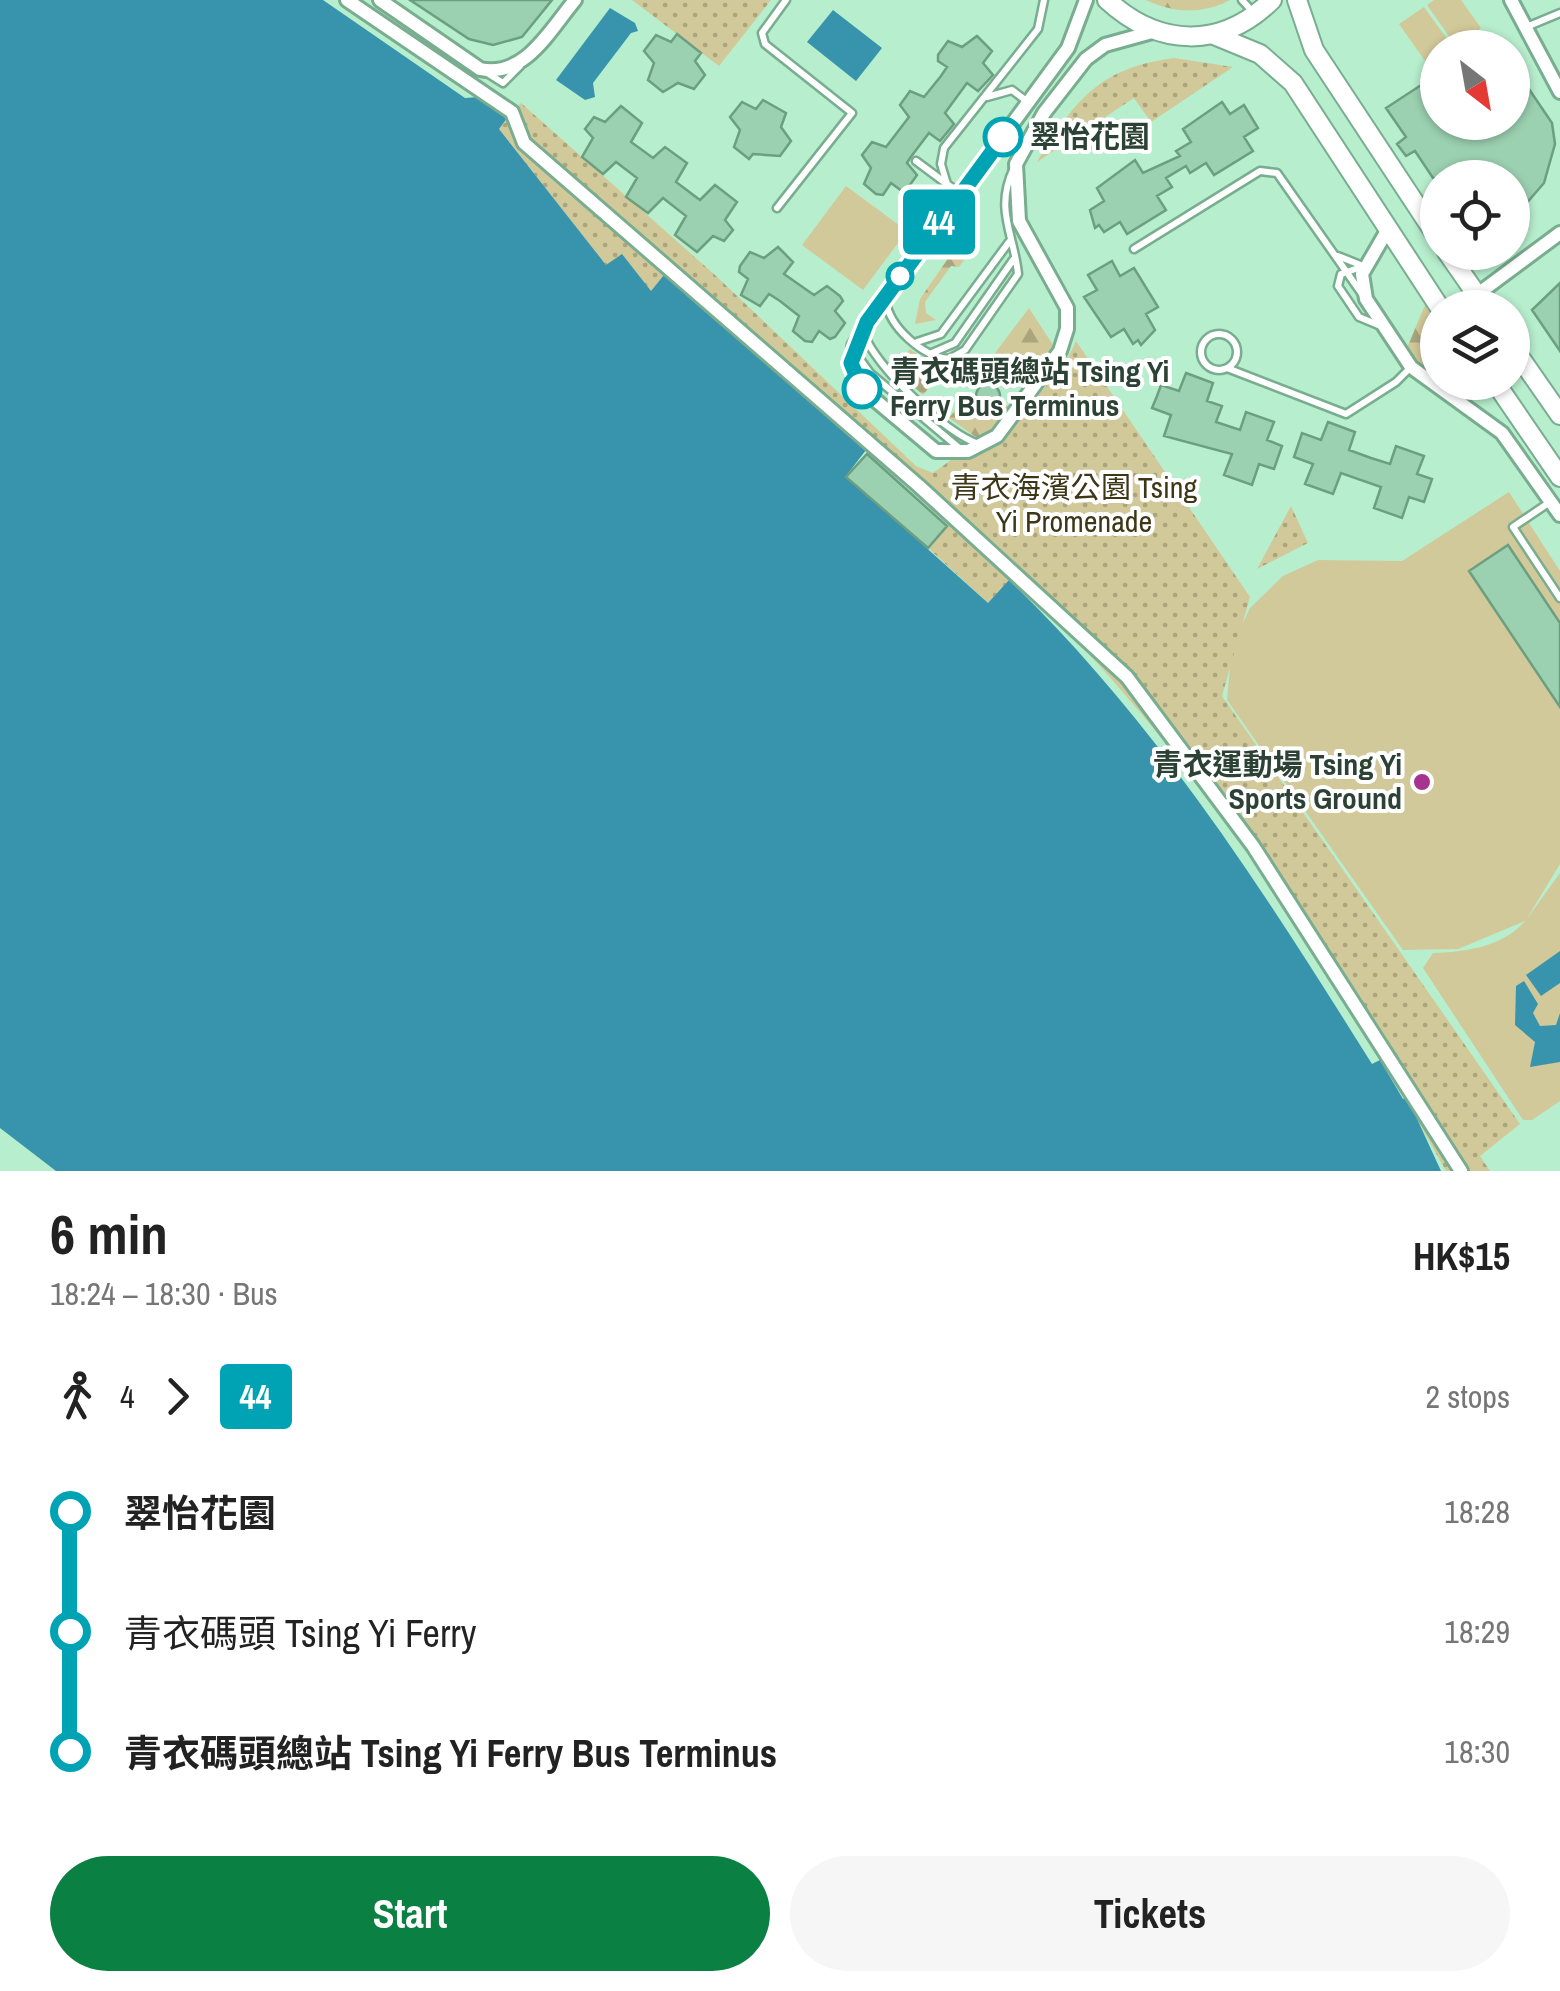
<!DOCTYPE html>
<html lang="en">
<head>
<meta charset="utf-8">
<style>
  :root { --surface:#fff; --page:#f6f6f6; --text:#222; --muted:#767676; --accent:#0b8043 }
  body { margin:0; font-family:"Archivo Narrow","Noto Sans TC",sans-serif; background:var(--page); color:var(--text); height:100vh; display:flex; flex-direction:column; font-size:38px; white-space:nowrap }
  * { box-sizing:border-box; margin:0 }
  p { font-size:32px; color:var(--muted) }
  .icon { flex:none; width:55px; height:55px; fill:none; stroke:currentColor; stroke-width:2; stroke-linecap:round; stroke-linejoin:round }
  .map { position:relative; height:1171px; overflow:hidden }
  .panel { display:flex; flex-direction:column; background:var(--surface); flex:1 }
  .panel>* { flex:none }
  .badge { padding:0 20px; border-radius:8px; font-size:35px; line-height:65px }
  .needle { width:65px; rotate:149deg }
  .tools { position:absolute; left:1420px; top:30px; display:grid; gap:20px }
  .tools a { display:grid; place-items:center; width:110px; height:110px; border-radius:50%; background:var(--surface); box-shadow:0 2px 8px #0004; font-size:50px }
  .map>.badge { position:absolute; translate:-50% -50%; box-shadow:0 0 0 5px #fff }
  .legs { display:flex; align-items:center; gap:15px; height:110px; padding:0 50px; font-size:32px }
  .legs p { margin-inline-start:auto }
  .head { display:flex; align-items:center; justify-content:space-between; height:170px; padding:0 50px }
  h1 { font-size:55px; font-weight:700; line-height:75px }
  .cta { display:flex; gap:20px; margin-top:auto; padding:20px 50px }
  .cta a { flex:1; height:115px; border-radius:60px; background:var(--accent); color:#fff; font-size:40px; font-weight:700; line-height:115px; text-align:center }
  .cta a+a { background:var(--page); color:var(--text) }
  ul { padding:0 50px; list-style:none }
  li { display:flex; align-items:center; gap:35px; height:120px; font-size:38px }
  li i { display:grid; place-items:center; width:15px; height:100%; margin:0 12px; background:currentColor }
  li i::after { content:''; width:25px; height:25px; margin:-12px; border:8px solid; border-radius:50%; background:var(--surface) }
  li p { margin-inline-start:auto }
  li:first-child i { background:linear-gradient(#0000 50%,currentColor 0) }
  li:last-child i { background:linear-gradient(currentColor 50%,#0000 0) }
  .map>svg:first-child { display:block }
  .grass { fill:#d2c99a }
  .forest { fill:url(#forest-firs) }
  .park { fill:url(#park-dots) }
  .water { fill:#3794ac }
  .building { fill:#9bd0b0; stroke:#6b9f80; stroke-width:2.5 }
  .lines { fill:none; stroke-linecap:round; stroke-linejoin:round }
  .lane-casing { stroke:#79ad8f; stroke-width:11 }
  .street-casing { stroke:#79ad8f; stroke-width:18 }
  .secondary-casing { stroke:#79ad8f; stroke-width:22 }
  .lane { stroke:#fff; stroke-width:6 }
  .street { stroke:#fff; stroke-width:12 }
  .secondary { stroke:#fff; stroke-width:18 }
  .line-1-casing { stroke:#fff; stroke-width:22 }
  .line-1 { stroke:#00a3b4; stroke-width:15 }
  .stop-1-dot { fill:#fff; stroke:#00a3b4; stroke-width:5 }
  .poi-dot { fill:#a6338d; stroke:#fff; stroke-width:4 }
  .labels { text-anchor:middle; stroke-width:8; stroke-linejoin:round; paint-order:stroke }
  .stop-label { font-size:30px; font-weight:bold; fill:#2c4235; stroke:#fff; text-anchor:start }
  .park-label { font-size:30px; fill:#3d3617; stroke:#fff }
  .poi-label { font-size:30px; font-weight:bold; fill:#2c4235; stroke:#fff; text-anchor:end }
</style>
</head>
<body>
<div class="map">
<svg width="1560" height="1171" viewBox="0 0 1560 1171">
  <defs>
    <pattern id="forest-firs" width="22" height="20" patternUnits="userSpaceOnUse" patternTransform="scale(2.5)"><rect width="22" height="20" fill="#d2c99a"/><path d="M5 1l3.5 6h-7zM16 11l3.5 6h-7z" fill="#aba57e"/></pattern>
    <pattern id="park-dots" width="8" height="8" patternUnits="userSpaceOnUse" patternTransform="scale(2.5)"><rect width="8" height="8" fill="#d2c99a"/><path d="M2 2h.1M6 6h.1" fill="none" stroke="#aba57e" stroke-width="1.8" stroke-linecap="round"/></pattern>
  </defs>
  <rect width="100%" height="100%" fill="#b7eecd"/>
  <path class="grass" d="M1434 0H1461L1481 28 1456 46 1427 5Z
    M1424 7 1453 47 1438 48 1437 59 1428 65 1399 24Z
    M846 186 907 231 863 290 802 245Z
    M1509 492 1560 571V864L1526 920 1560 873V1101L1532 1120H1523L1423 968 1433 953C1465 952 1503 947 1525 921L1458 949 1403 950 1227 700 1232 645 1250 608 1283 576 1318 560 1402 561Z"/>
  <path class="forest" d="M1146 0H1230C1201 15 1174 13 1146 0Z
    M949 244 966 257 959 267 951 266 925 302 926 313 936 320 915 324 920 299 947 260Z
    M1425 305 1437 324V374L1414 359 1407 348Z
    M1029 308 1055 348 1044 363 1038 360 1029 373 1034 377 1029 384 992 357Z
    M910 349 937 368 946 366 923 395 894 369Z
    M964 399 988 415 1000 400 1011 408 992 434 980 440 949 418Z"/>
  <path class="park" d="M632 0H771L719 66Z
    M1174 58 1233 67 1151 122 1134 98 1037 162C1075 100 1099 68 1174 58Z
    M521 103 716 276 916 466 933 473C983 435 1052 400 1076 341L1250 597 1222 696 1520 1124 1480 1156 1490 1171H1446C1332 967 1184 735 1012 577L988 603 928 548 952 520 665 275 651 291 606 266 499 129Z
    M1291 506 1308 543 1257 569Z"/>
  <path class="water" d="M0 0H323L465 98 478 97 508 117 499 129 606 265 622 254 651 291 664 275 866 450 846 476 988 603 1009 580C1159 725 1262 889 1372 1064L1380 1060 1403 1099 1407 1097 1441 1171H56L0 1128Z
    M610 8 635 23 638 31 631 33 593 83 595 97 585 100 556 80Z
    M833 10 882 48 856 81 807 42Z
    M1560 951V983L1541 996 1526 975Z
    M1524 981 1538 1004 1533 1013 1540 1026 1556 1025 1560 1013V1062L1530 1067 1535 1042 1515 1025 1516 986Z"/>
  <path class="building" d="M410 0H552L522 37 493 45 469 39Z
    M677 34 701 53 695 61 705 75 694 89 678 83 663 92 648 80 654 63 644 51 656 35 671 42Z
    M977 36 992 51 983 63 993 75 978 91 967 83 945 113 954 124 940 141 929 133 910 158 907 163 917 175 907 189 902 191 891 183 883 195 876 194 864 184 871 168 862 155 872 142 886 147 909 117 900 105 910 91 924 97 941 76 947 67 938 61V55L948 41 962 47Z
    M1512 64 1552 123 1555 144 1544 183 1512 220V178H1433L1415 151 1406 156 1397 144 1406 137 1386 108 1438 74V122H1512Z
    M763 100 786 113 781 127 791 141 780 156 753 154 749 159 734 147 740 130 730 117 742 102 756 109Z
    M1222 102 1230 114 1244 105 1258 128 1244 137 1253 151 1214 175 1206 163 1190 173 1186 166 1166 178 1172 187 1157 196 1166 210 1127 234 1120 222 1104 232 1099 225 1095 228 1090 210 1104 201 1097 188 1135 160 1143 173 1180 156 1176 151 1191 142 1183 129Z
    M621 106 642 123 631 142 653 158 665 147 687 163 676 182 700 200 715 185 737 202 725 220 733 230 724 241 713 236 697 252 675 235 686 216 663 198 648 213 626 197 637 178 616 162 603 174 582 157 593 138 585 129 594 117 605 122Z
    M778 247 793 262 784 274 814 295 827 286 840 296 843 301 835 311 845 323 835 337 830 339 819 331 812 342 805 341 793 331 799 316 780 301 769 294 760 306 741 295 748 279 739 272 740 266 750 252 764 258Z
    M1112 261 1120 276 1134 268 1158 307 1146 314 1155 330 1141 345 1138 340 1133 344 1124 329 1111 337 1084 297 1097 290 1088 275Z
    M1560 283V351L1532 310Z
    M1186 373 1213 383 1207 401 1222 406 1216 422 1240 430 1246 412 1274 422 1267 440 1282 446 1274 469 1259 464 1252 485 1224 475 1232 454 1164 436 1171 415 1152 408 1157 396 1161 385 1179 391Z
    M976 396a12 12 0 1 1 24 0a12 12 0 1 1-24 0Z
    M1328 422 1355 432 1349 450 1371 458 1390 464 1396 446 1424 456 1417 474 1432 479 1424 502 1409 497 1402 518 1374 508 1381 487 1341 473 1333 494 1305 484 1313 464 1294 457 1302 433 1321 440Z
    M867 454 947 526 928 548 846 477Z
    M1508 545 1560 623V707L1469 571Z"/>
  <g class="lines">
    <g class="lane-casing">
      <path id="lane" d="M1242 0 1252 11
        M1524 28 1560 13
        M484 71 503 83 520 66
        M987 97 1012 90 1029 103
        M916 161 959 193
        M947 184 941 164 944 148 1038 29 1044 0
        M777 208 852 113 765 44 762 33 786 0
        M1134 249 1260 171 1277 173 1362 294
        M1338 256 1363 266
        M1364 266 1341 274 1338 286 1359 317 1383 327
        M886 301C889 327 923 357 949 359L965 350 1018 274C1014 234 994 209 1014 168
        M864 334C875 366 946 434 979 444
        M1201 352a18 18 0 1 1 36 0a18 18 0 1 1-36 0Z
        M917 342 941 334 1009 242
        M932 353 955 343 1013 260
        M857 355 870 373 958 447
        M1227 368 1346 414 1396 382 1411 367
        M1550 502 1513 527 1560 598"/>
    </g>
    <g class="street-casing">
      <path id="street" d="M347 0 512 112 524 143 919 486 1127 677 1253 846 1461 1171
        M380 0 480 69C524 79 550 30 575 0
        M1086 0 1068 48 887 295 854 346 853 372 862 389 936 451H968L997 436 1060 351 1067 329V308L1019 221 1016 164 1044 113 1086 59 1105 45 1152 32
        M1511 0 1560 92
        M1388 229 1362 274 1366 299 1411 367 1502 433 1560 515
        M1459 308 1560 233"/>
    </g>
    <g class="secondary-casing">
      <path id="secondary" d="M1107 0C1158 47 1221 50 1272 0
        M1297 0 1314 50 1438 238
        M1214 35 1260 54 1293 83 1440 308
        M1447 252 1486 308
        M1512 346 1560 415
        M1495 382 1560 477"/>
    </g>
    <use href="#lane" class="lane"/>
    <use href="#street" class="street"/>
    <use href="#secondary" class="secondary"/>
  </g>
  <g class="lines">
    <g class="line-1-casing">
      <path id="line-1" d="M862 389 851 363 867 322 1003 137"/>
    </g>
    <use href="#line-1" class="line-1"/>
  </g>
  <g class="stop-1-dot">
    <circle cx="1003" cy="137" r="18"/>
    <circle cx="900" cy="276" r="12"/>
    <circle cx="862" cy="389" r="18"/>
  </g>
  <circle class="poi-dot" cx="1422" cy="782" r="10"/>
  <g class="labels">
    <g class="stop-label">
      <text x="1030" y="147">翠怡花園</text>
      <text x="890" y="382">青衣碼頭總站 Tsing Yi<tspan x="890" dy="34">Ferry Bus Terminus</tspan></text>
    </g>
    <g class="park-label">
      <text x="1074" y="498">青衣海濱公園 Tsing<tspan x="1074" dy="34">Yi Promenade</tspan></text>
    </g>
    <g class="poi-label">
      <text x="1402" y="775">青衣運動場 Tsing Yi<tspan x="1402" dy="34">Sports Ground</tspan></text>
    </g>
  </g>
</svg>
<div class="tools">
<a><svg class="needle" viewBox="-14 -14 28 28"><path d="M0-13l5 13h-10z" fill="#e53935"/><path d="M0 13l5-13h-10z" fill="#767676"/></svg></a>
<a><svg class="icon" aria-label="locate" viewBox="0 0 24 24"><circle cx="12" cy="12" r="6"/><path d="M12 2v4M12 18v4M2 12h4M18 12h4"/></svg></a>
<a><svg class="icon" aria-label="layers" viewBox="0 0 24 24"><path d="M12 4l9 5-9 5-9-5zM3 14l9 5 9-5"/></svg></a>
</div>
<b class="badge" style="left:939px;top:222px;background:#00a3b4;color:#fff">44</b>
</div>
<section class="panel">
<div class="head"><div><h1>6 min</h1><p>18:24 – 18:30 · Bus</p></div><b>HK$15</b></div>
<div class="legs"><svg class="icon" aria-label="walk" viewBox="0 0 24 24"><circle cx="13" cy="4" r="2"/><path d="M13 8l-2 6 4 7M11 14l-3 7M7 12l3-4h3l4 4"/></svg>4<svg class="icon" aria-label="forward" viewBox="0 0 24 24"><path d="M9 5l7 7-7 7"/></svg><b class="badge" style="background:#00a3b4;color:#fff">44</b><p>2 stops</p></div>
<ul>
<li><i style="color:#00a3b4"></i><b>翠怡花園</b><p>18:28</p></li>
<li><i style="color:#00a3b4"></i><span>青衣碼頭 Tsing Yi Ferry</span><p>18:29</p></li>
<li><i style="color:#00a3b4"></i><b>青衣碼頭總站 Tsing Yi Ferry Bus Terminus</b><p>18:30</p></li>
</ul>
<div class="cta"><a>Start</a><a>Tickets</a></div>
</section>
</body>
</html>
